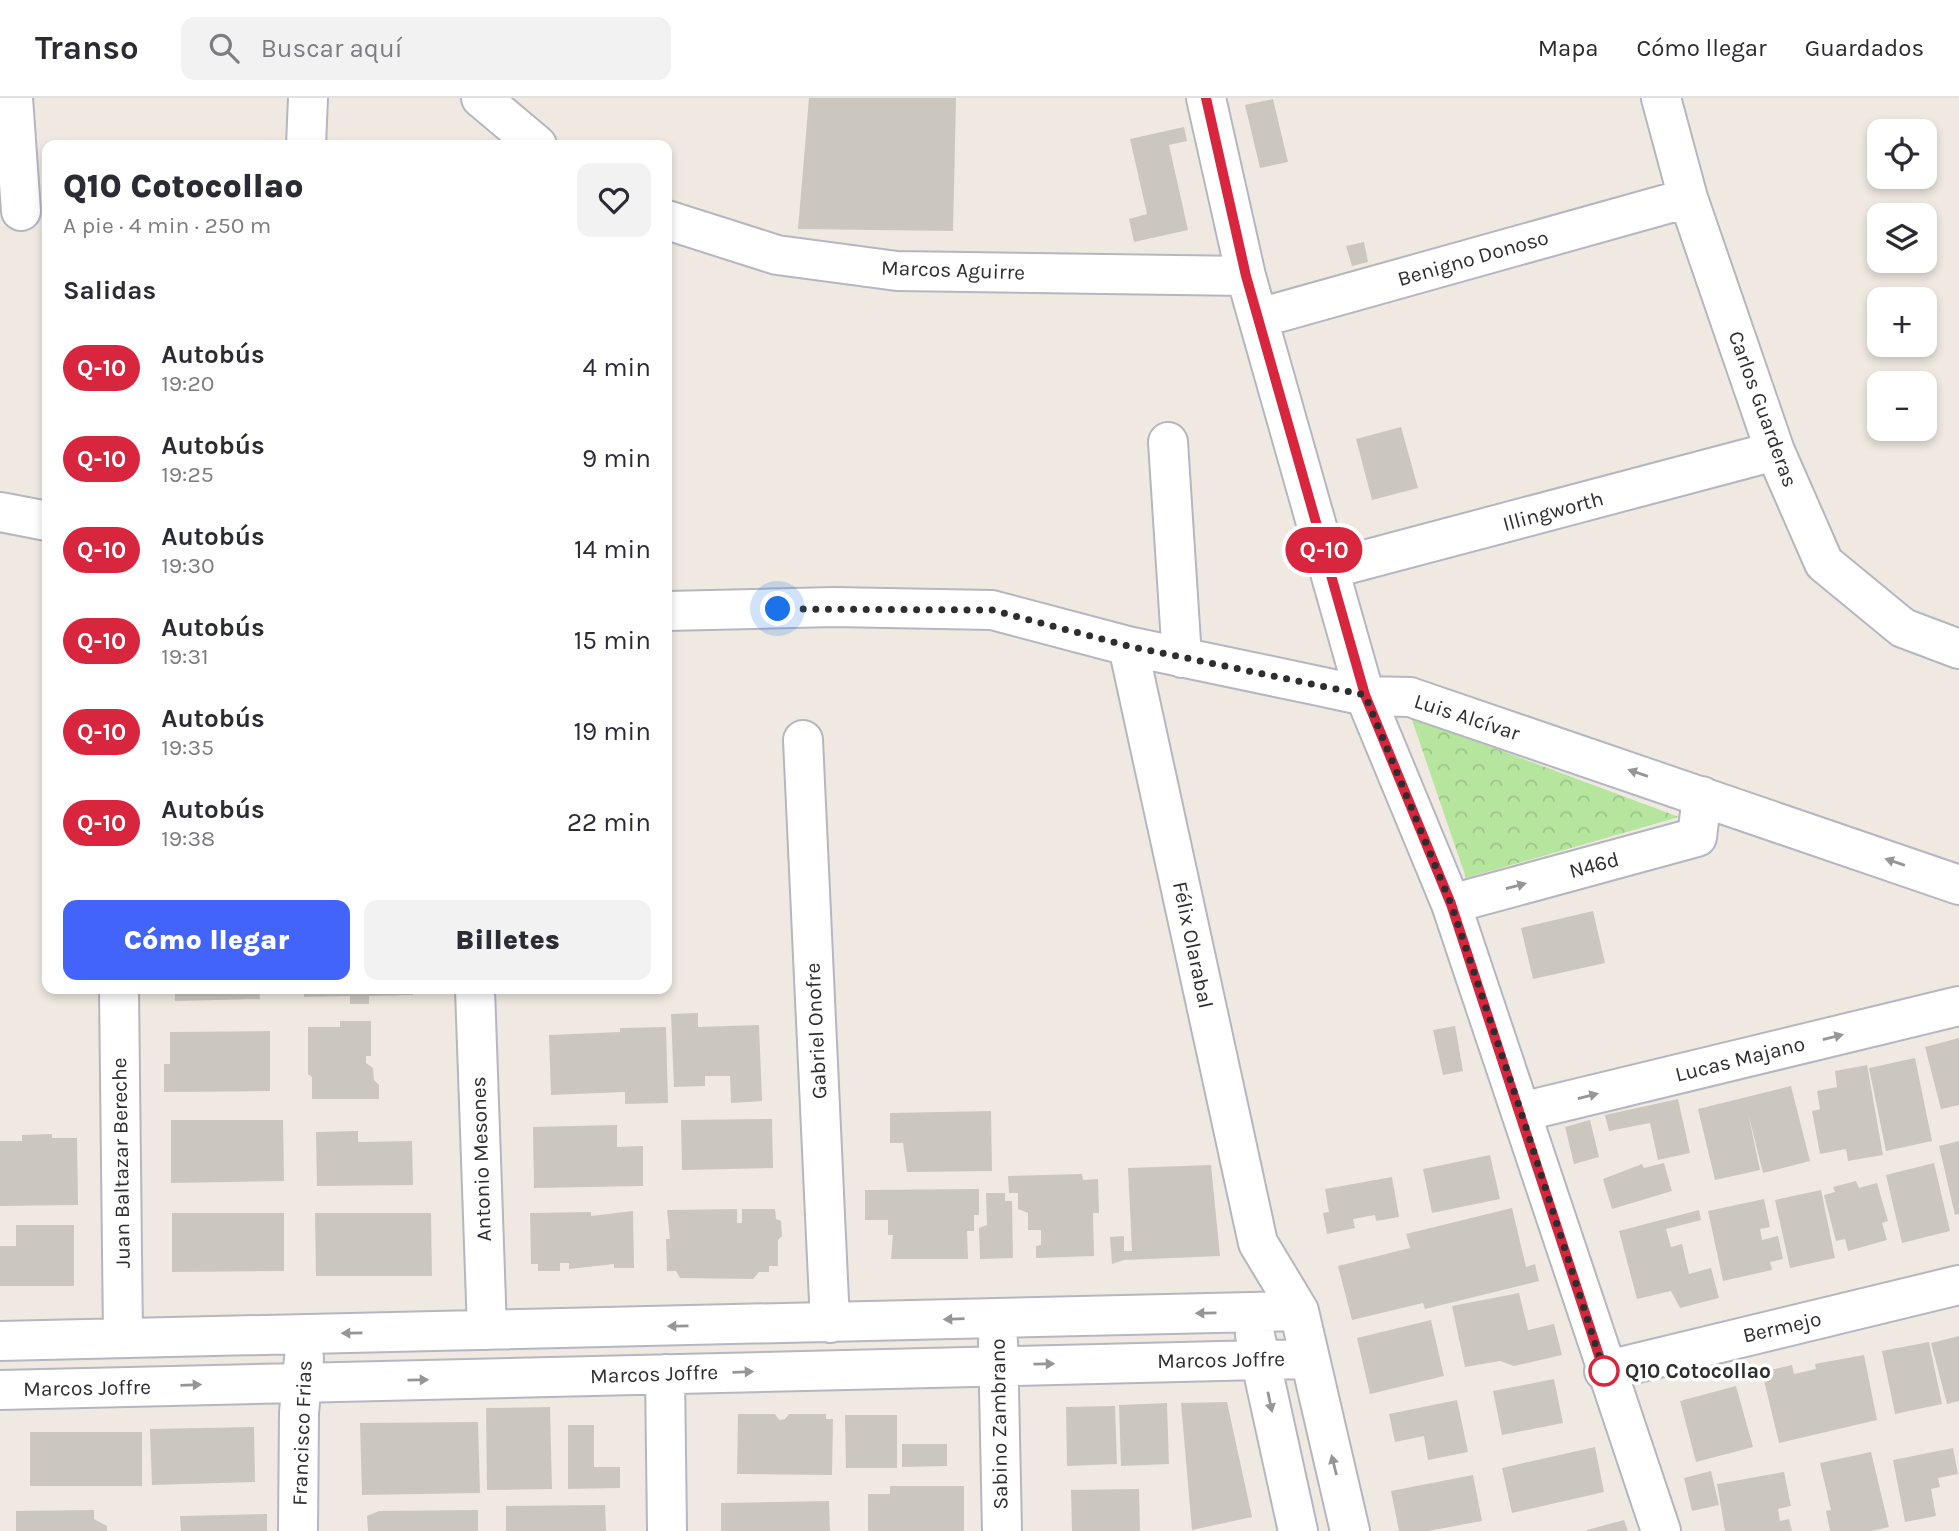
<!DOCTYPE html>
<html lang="es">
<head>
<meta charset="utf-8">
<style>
  :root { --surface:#fff; --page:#f2f2f3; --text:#2b2b33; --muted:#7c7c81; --line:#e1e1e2; --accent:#4264fb }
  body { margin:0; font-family:Karla,sans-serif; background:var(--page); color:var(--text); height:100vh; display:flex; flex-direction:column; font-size:26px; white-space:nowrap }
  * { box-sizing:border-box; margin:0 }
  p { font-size:23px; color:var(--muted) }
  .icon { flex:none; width:38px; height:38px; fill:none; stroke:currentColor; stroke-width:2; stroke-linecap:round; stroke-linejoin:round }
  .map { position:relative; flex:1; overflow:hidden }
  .panel { position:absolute; left:42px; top:42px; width:630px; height:854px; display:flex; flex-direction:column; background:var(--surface); border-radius:14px; box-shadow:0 4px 10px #0003 }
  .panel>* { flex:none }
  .badge { padding:0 14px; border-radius:23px; font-size:24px; line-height:46px }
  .fabs { position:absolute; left:1867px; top:21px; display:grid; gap:14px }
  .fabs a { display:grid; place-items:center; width:70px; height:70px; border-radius:14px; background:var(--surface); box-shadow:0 4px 10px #0003; font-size:35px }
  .you { position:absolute; width:35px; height:35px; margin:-18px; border:5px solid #fff; border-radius:50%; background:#1a73e8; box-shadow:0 0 0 10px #1a73e833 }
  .map>.badge { position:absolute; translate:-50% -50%; box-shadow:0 0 0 4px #fff }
  h2 { padding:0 21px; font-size:26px; line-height:63px }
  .round { display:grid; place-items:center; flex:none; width:74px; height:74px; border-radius:14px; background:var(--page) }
  .overview { display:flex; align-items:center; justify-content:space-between; height:119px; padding:0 21px }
  h1 { font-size:33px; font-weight:800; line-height:52px }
  .button { display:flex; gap:14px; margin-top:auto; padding:14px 21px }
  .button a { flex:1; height:80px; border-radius:14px; background:var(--accent); color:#fff; font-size:28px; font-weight:800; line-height:80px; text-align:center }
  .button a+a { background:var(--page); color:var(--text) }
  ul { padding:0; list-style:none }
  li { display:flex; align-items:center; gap:21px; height:91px; padding:0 21px }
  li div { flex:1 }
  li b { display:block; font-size:26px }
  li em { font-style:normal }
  li .badge { min-width:77px; font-weight:700; text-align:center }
  header { display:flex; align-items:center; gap:42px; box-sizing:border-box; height:98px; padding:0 35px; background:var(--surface); border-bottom:2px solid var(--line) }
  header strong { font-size:33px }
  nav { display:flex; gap:38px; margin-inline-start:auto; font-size:24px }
  .search { width:490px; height:63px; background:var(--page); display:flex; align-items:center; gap:18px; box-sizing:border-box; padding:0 24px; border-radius:14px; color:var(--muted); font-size:26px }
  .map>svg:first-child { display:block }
  .park { fill:url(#park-crowns) }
  .building { fill:#cbc7bf }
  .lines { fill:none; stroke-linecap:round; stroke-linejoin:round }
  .minor-casing { stroke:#b4b7c1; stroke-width:42 }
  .minor { stroke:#fff; stroke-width:38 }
  .oneway { fill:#969696 }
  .line-casing { stroke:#fff; stroke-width:16 }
  .line { stroke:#d7263d; stroke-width:10 }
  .walk { stroke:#2e2e2e; stroke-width:7; stroke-dasharray:0 12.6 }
  .stop-dot { fill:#fff; stroke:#d7263d; stroke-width:3.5 }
  .labels { text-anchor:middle; stroke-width:7; stroke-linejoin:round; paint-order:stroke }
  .street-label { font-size:21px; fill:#2e2e2e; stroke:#fff }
  .stop-label { font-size:21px; font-weight:bold; fill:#2e2e2e; stroke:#fff; text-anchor:start }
</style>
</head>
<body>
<header>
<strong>Transo</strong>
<div class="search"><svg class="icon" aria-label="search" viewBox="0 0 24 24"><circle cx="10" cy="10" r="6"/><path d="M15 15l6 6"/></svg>Buscar aquí</div>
<nav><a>Mapa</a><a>Cómo llegar</a><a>Guardados</a></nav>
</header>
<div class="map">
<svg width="1959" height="1433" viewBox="0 0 1959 1433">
  <defs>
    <pattern id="park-crowns" width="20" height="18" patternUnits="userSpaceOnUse" patternTransform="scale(1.75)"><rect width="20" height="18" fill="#b6e59e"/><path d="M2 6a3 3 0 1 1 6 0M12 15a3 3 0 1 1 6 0" fill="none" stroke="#9dc588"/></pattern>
  </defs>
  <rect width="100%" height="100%" fill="#efe9e1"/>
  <path class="park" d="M1411 619 1679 719 1466 780Z"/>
  <path class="building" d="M809 0H956L953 133 798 131Z
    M1273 1 1288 64 1260 70 1245 7Z
    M1184 29 1187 43 1169 47 1188 132 1134 144 1129 121 1147 116 1130 41Z
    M1364 144 1368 164 1352 168 1346 148Z
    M1401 329 1418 390 1372 402 1356 341Z
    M1593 813 1605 865 1533 881 1521 830Z
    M175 891H259L260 901 175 903Z
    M304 891H413V897L369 898V906H350V898L304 899Z
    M698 915V929L759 927 762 1003 731 1005 730 978H705V988L674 989 671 916Z
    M340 923H371V958H366V965L373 970 374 982 379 987V1001H312V979L308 976V929H340Z
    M1455 928 1463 973 1443 977 1433 932Z
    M666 929 668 1005 625 1006V994L551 997 549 937 620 934V930Z
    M270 933V993L164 994V966H170V934Z
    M1959 940V1007L1941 1011 1925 949Z
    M1915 960 1932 1043 1886 1053 1869 970Z
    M1867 967 1883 1057 1848 1063 1846 1051 1820 1056 1812 1013 1820 1011 1817 993 1837 989 1835 973Z
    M1791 988 1810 1063 1763 1075 1748 1015 1760 1072 1715 1082 1698 1011Z
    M1678 1001 1690 1055 1658 1062 1650 1025 1609 1033 1605 1017Z
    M991 1013 992 1073 907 1074 903 1045H890V1015Z
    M772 1021 773 1070 682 1072 681 1022Z
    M171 1022H283L284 1083 171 1085Z
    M1590 1022 1599 1059 1574 1066 1565 1029Z
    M617 1027V1049L643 1048V1088L534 1090 533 1029Z
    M358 1033V1044L412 1043 413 1087 317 1088 316 1034Z
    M52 1036V1040H77L78 1107 0 1108V1043H22V1037Z
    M1959 1043V1116L1955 1117 1939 1048Z
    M1490 1057 1500 1101 1432 1115 1423 1071Z
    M1664 1065 1672 1093 1612 1111 1603 1081 1642 1066 1644 1070Z
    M1934 1065 1950 1133 1902 1145 1886 1077Z
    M1211 1067 1220 1158 1124 1162 1112 1166 1110 1139 1124 1138V1153H1132L1128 1070Z
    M1082 1076 1083 1082 1098 1081 1099 1115H1093L1094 1158 1036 1160V1148L1041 1147V1132H1028V1115L1018 1111V1095H1009L1008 1078Z
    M1392 1079 1399 1119 1376 1123 1375 1117 1353 1121 1355 1130 1327 1136 1323 1115 1329 1114 1325 1091Z
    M1856 1083 1859 1090 1877 1085 1888 1123 1882 1125 1887 1142 1848 1153 1845 1141 1836 1143 1824 1097 1835 1094 1833 1089Z
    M979 1091V1117H974V1133H967L968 1161H891L893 1137H888V1122H865V1092Z
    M1821 1092 1835 1160 1790 1170 1775 1102Z
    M986 1095H1005V1103H1012L1013 1160 980 1161 979 1130 987 1127Z
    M1764 1101 1770 1129 1760 1131 1762 1142 1778 1138 1783 1161 1770 1164 1772 1172 1723 1183 1708 1113Z
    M1512 1110 1526 1169 1535 1166 1539 1183 1425 1211 1423 1205 1352 1222 1338 1168 1410 1150 1406 1136Z
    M737 1111V1125H742V1111H775L776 1121 781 1123 782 1138 778 1142V1168H769V1174H759L753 1181 680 1180 676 1173H667L666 1141H670L667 1112Z
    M1699 1112 1701 1122 1666 1131 1671 1149 1682 1146 1689 1176 1711 1170 1719 1200 1680 1210 1671 1193 1637 1201 1619 1133Z
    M633 1113 634 1170H614V1166L569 1171V1165H560V1173H538V1166H531L530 1115 591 1114V1118Z
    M172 1115H284V1173L172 1174Z
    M315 1115H431L432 1178H316Z
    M16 1127H74V1188H0V1148H16Z
    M1519 1195 1528 1232 1554 1226 1562 1257 1514 1268 1500 1263 1465 1269 1452 1208Z
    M1431 1222 1444 1278 1370 1296 1357 1240Z
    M1959 1238V1303L1947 1306 1931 1245Z
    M1929 1244 1942 1306 1895 1316 1882 1253Z
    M1864 1257 1877 1322 1779 1345 1762 1274 1792 1267 1794 1276 1816 1271 1815 1266Z
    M1554 1281 1563 1325 1502 1337 1493 1293Z
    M1736 1288 1753 1349 1696 1364 1680 1303Z
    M1457 1302 1468 1354 1428 1362 1424 1338 1395 1344 1389 1316Z
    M1227 1304 1252 1419 1192 1432 1181 1305Z
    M1167 1305 1169 1366 1121 1368 1119 1307Z
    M1115 1308 1117 1366 1067 1368 1066 1309Z
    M550 1309 552 1391 487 1392 486 1310Z
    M738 1316H775L779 1322 785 1321 789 1316H826V1321H833L832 1377 737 1376Z
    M845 1317H897V1370H846Z
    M478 1324 480 1395 362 1397 360 1325Z
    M568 1327H594V1369H620V1390L568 1391Z
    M254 1329 255 1384 152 1387 150 1331Z
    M30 1334H142V1388H30Z
    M902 1346H947V1368L902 1369Z
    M1595 1349 1604 1394 1512 1415 1502 1370Z
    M1953 1350 1958 1376 1938 1380 1940 1389 1931 1391 1936 1418 1905 1424 1893 1362Z
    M1871 1354 1889 1429 1872 1433H1830L1826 1413 1831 1412 1820 1365Z
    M1711 1373 1719 1407 1692 1413 1684 1380Z
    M1784 1374 1791 1408 1778 1411 1780 1423 1789 1421 1792 1433H1725L1717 1386Z
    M1473 1377 1482 1423 1428 1433H1399L1391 1393Z
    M890 1388H964V1433H868V1396H890Z
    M1139 1391 1140 1433H1072L1071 1392Z
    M829 1403 830 1433H721V1405Z
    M605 1407 606 1433H506V1408Z
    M94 1412V1421L107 1428V1433H16V1413Z
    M478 1412V1433H368L367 1418 379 1413Z
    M267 1416V1433H181L180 1418Z
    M1624 1422 1628 1433H1587V1432Z"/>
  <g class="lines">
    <g class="minor-casing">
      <path id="minor" d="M13 0 21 113
        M481 0 537 47
        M1206 0 1246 178 1365 598 1451 806 1661 1433
        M1661 0 1688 100 1775 353 1824 465 1903 530 1959 551
        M306 47 308 0
        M667 122 777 157 897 173 1246 178
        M1259 220 1688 100
        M1168 344 1182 560
        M0 414 47 423
        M1330 471 1775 353
        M667 513 834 509 992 512 1128 548 1314 587 1365 598 1410 599 1959 787
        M1128 548 1258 1145 1299 1213 1350 1433
        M803 642 830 1225
        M1451 806 1697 739 1702 698
        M119 891 123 1240
        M475 891 487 1232
        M1521 1014 1959 908
        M1255 1237 1298 1433
        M0 1243 1299 1213
        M998 1243 1002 1433
        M1604 1273 1959 1187
        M665 1276 667 1433
        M0 1292 1308 1261
        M298 1433 299 1315 304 1260"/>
    </g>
    <use href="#minor" class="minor"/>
  </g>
  <defs><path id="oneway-solid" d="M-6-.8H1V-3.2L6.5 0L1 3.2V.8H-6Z" transform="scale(1.75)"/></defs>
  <g class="oneway">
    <use href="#oneway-solid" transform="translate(1638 675) rotate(-161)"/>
    <use href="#oneway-solid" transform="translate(1895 764) rotate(-161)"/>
    <use href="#oneway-solid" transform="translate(1516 788) rotate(-15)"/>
    <use href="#oneway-solid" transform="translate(1833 939) rotate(-14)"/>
    <use href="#oneway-solid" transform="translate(1588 998) rotate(-14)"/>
    <use href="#oneway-solid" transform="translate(1206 1215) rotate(179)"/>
    <use href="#oneway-solid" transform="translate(954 1221) rotate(178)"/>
    <use href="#oneway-solid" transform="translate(678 1228) rotate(179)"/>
    <use href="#oneway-solid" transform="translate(352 1235) rotate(179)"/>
    <use href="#oneway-solid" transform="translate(1044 1266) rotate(-1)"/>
    <use href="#oneway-solid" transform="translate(743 1274) rotate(-2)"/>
    <use href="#oneway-solid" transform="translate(418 1282) rotate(-1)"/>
    <use href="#oneway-solid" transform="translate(191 1287) rotate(-2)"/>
    <use href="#oneway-solid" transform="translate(1270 1304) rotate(78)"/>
    <use href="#oneway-solid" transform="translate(1334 1367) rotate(-104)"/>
  </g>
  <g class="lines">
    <g class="line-casing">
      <path id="line" d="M1206 0 1246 178 1365 597 1451 806 1604 1273"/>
    </g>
    <use href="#line" class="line"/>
    <path class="walk" d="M778 511 992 512 1128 548 1365 597 1451 806 1521 1014 1604 1273"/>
  </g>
  <circle class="stop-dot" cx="1604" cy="1273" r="14"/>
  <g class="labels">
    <g class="street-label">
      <text transform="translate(1473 160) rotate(-16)" y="7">Benigno Donoso</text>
      <text transform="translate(953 172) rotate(2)" y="7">Marcos Aguirre</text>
      <text transform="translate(1763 311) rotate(70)" y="7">Carlos Guarderas</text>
      <text transform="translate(1553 413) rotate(-15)" y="7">Illingworth</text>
      <text transform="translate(1467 619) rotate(18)" y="7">Luis Alcívar</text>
      <text transform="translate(1594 767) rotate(-15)" y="7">N46d</text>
      <text transform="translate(1193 847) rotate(78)" y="7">Félix Olarabal</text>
      <text transform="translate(816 933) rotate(-93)" y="7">Gabriel Onofre</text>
      <text transform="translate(1740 961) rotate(-14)" y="7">Lucas Majano</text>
      <text transform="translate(481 1061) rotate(-92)" y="7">Antonio Mesones</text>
      <text transform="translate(121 1065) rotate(-91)" y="7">Juan Baltazar Bereche</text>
      <text transform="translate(1782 1229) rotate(-13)" y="7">Bermejo</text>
      <text transform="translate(1221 1262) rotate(-1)" y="7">Marcos Joffre</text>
      <text transform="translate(654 1276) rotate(-2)" y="7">Marcos Joffre</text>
      <text transform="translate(87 1290) rotate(-1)" y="7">Marcos Joffre</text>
      <text transform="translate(999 1326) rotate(-91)" y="7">Sabino Zambrano</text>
      <text transform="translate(302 1335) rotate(-88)" y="7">Francisco Frias</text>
    </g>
    <g class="stop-label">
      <text x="1625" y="1280">Q10 Cotocollao</text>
    </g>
  </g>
</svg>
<div class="fabs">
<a><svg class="icon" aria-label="locate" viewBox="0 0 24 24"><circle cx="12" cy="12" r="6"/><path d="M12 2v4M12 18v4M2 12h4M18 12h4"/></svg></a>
<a><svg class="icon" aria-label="layers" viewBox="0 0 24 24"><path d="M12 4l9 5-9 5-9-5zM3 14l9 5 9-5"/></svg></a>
<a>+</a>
<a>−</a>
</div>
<div class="you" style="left:778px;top:511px"></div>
<b class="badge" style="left:1324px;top:452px;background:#d7263d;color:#fff">Q-10</b>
<section class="panel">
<div class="overview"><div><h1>Q10 Cotocollao</h1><p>A pie · 4 min · 250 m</p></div><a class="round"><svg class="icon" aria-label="heart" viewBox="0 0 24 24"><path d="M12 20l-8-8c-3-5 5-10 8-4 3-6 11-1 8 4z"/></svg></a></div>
<h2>Salidas</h2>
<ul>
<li><span class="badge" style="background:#d7263d;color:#fff">Q-10</span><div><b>Autobús</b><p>19:20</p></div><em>4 min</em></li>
<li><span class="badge" style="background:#d7263d;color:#fff">Q-10</span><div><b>Autobús</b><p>19:25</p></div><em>9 min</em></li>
<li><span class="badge" style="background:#d7263d;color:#fff">Q-10</span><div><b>Autobús</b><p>19:30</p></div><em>14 min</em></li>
<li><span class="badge" style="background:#d7263d;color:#fff">Q-10</span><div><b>Autobús</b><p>19:31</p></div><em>15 min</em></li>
<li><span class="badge" style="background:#d7263d;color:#fff">Q-10</span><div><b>Autobús</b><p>19:35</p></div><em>19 min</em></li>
<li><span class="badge" style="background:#d7263d;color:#fff">Q-10</span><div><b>Autobús</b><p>19:38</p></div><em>22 min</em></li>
</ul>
<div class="button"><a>Cómo llegar</a><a>Billetes</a></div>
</section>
</div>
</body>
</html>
